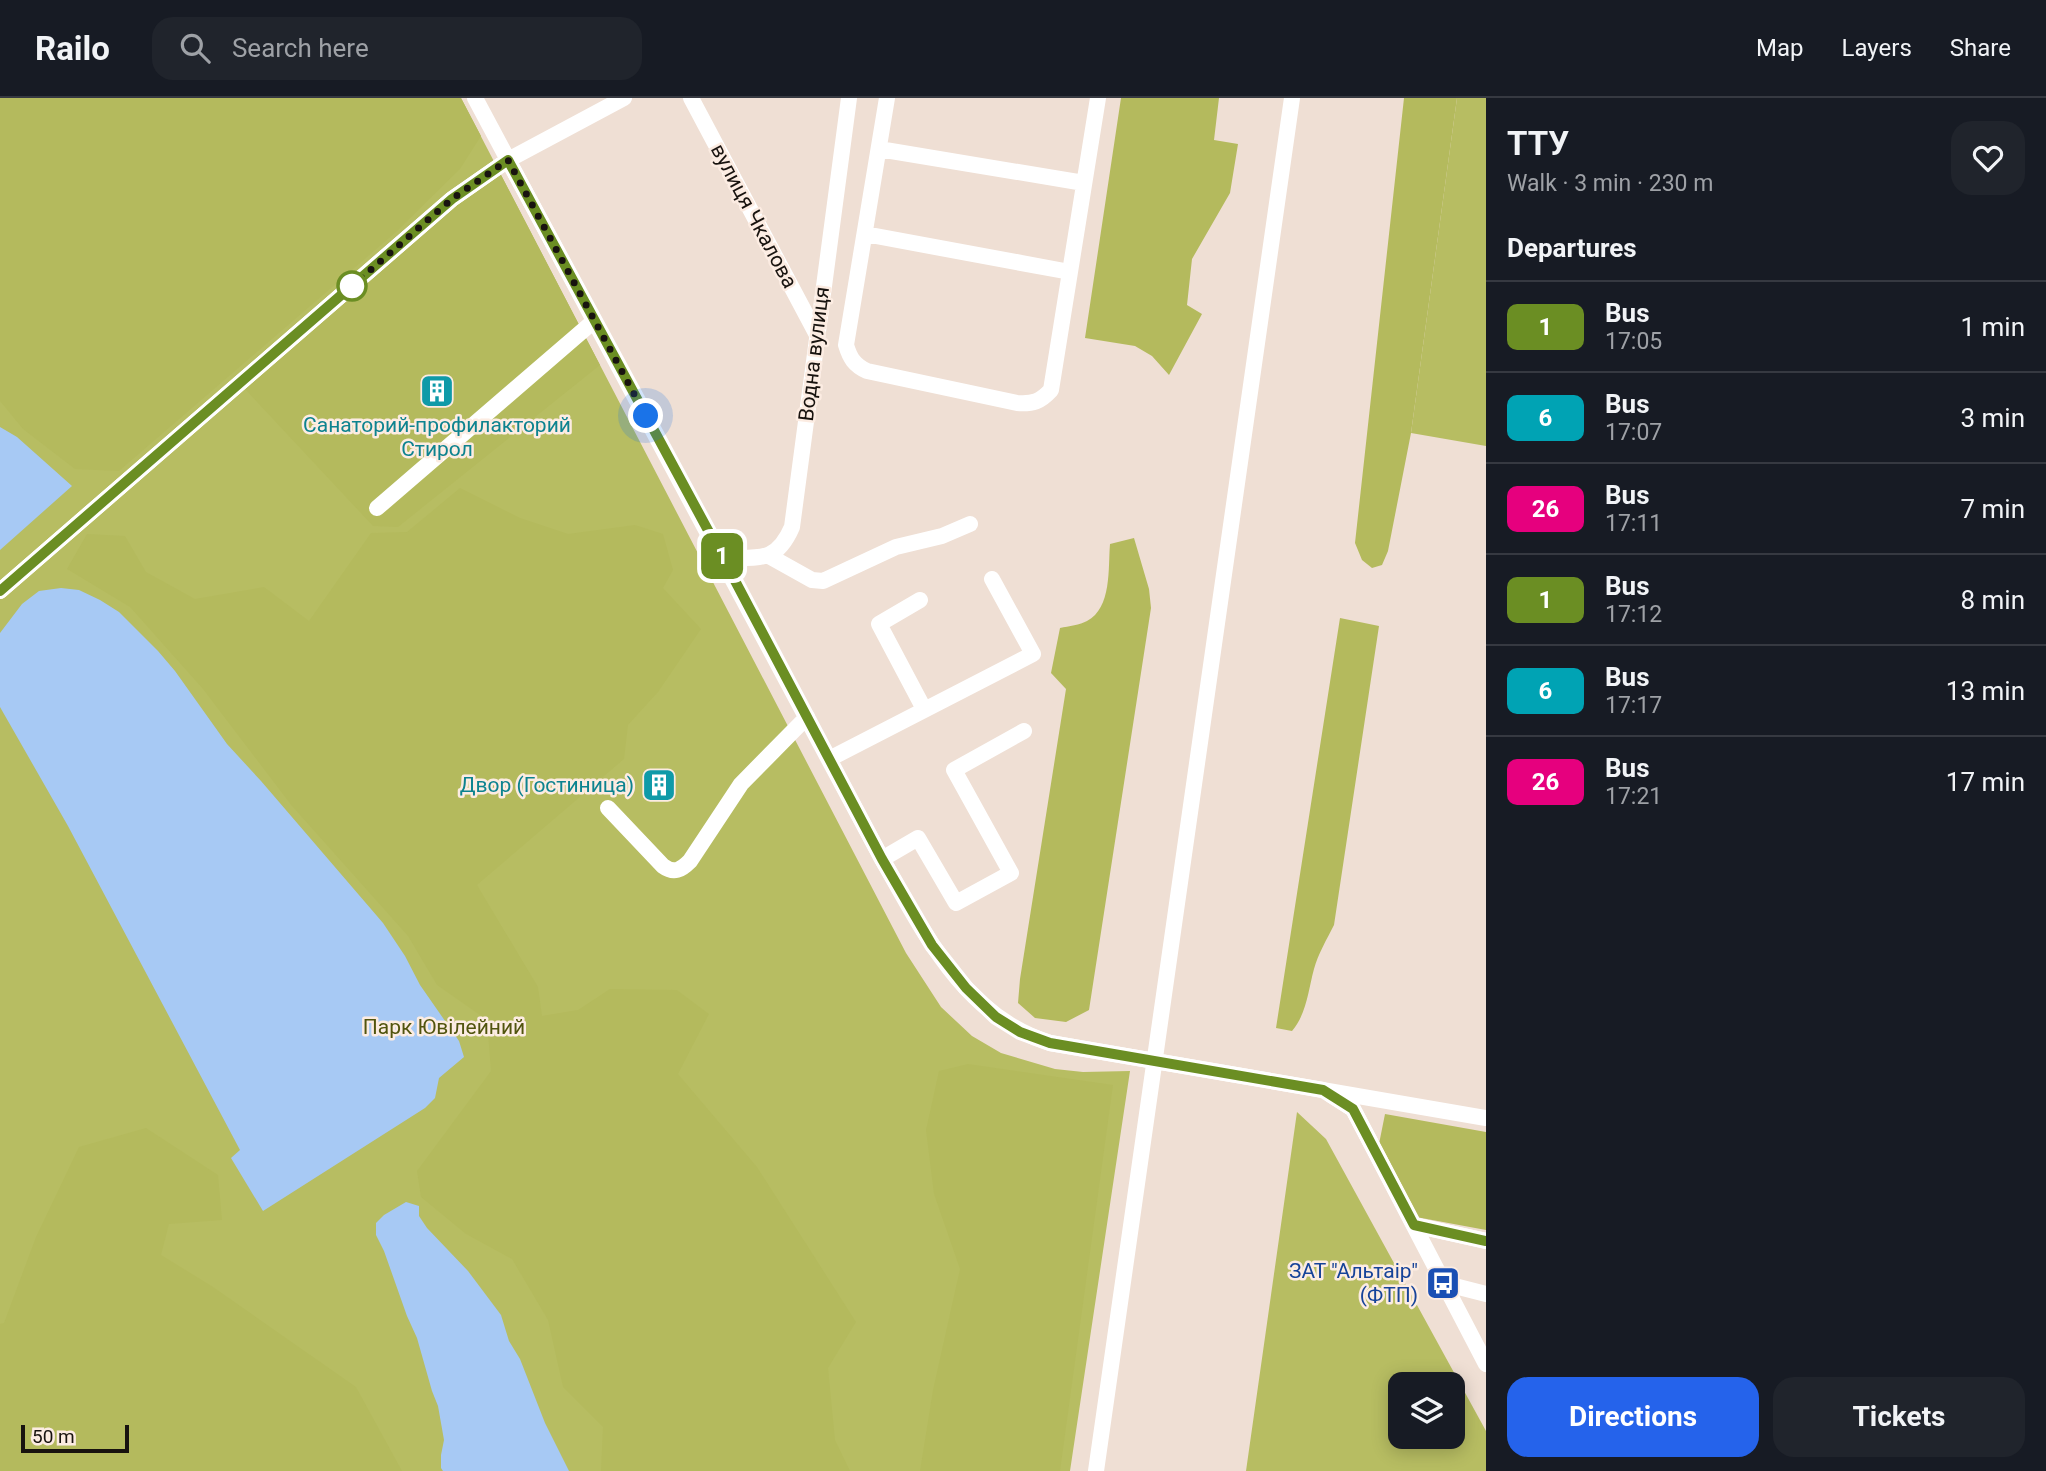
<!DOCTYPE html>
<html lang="en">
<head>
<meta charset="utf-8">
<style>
  :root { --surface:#171b24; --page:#20242c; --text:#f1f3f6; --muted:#9ea1a6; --line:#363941; --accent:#2563eb }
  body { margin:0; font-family:Roboto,sans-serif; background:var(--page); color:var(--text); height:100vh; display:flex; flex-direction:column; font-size:26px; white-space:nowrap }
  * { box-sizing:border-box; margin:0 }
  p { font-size:23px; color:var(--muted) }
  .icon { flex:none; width:38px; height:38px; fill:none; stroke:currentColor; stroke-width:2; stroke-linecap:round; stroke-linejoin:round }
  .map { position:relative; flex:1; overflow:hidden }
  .panel { display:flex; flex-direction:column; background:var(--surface); width:560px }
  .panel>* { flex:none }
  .badge { padding:0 14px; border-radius:10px; font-size:24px; line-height:46px }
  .tools { position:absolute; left:1388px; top:1274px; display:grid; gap:14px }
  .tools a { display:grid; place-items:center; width:77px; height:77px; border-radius:14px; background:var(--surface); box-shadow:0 4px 18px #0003; font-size:35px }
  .scale { position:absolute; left:21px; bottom:18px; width:108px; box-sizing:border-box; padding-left:7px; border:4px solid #18130f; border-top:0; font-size:19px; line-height:24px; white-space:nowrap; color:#18130f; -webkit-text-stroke:5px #fcece2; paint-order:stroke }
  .you { position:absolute; width:35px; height:35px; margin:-18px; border:5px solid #fff; border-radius:50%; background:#1a73e8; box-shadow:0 0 0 10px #1a73e833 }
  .map>.badge { position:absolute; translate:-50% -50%; box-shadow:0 0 0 4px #fff }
  h2 { padding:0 21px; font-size:26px; line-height:63px }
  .round { display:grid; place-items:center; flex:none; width:74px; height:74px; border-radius:21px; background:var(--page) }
  .summary { display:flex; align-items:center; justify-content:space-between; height:119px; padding:0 21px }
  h1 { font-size:33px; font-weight:700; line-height:52px }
  .action { display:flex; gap:14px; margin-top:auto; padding:14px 21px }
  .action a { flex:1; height:80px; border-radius:21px; background:var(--accent); color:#fff; font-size:28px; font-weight:700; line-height:80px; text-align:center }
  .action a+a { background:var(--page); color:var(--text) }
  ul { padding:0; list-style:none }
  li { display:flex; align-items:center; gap:21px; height:91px; padding:0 21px; border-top:2px solid var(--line) }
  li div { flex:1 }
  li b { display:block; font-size:26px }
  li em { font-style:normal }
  li .badge { min-width:77px; font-weight:700; text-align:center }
  header { display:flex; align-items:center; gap:42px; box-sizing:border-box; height:98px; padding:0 35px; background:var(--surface); border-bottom:2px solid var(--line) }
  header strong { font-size:33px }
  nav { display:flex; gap:38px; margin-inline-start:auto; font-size:24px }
  .search { width:490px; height:63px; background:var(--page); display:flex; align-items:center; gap:18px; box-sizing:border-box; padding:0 24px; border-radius:21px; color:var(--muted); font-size:26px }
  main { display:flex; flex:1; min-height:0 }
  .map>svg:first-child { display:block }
  .green { fill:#b7bd62; fill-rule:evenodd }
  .forest { fill:#b4ba5d }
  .water { fill:#a7c9f4 }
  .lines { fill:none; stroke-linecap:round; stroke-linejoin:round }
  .minor { stroke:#fff; stroke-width:16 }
  .line-casing { stroke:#fff; stroke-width:16 }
  .line { stroke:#6b8e23; stroke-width:10 }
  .walk { stroke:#18130f; stroke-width:7; stroke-dasharray:0 12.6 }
  .stop-dot { fill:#fff; stroke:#6b8e23; stroke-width:3.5 }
  .labels { text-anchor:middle; stroke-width:5; stroke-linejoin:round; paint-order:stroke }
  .street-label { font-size:21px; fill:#18130f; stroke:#fcece2 }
  .culture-label { font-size:21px; fill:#0d838f; stroke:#fcece2 }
  .park-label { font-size:21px; fill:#51540e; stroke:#fcece2 }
  .transit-label { font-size:21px; fill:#164399; stroke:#fcece2; text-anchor:end }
</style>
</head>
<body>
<header>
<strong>Railo</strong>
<div class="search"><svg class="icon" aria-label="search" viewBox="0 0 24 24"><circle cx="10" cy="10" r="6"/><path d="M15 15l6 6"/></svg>Search here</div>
<nav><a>Map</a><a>Layers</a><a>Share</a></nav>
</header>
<main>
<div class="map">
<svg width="1486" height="1373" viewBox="0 0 1486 1373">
  <rect width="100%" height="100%" fill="#efdfd4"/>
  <path class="green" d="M0 0H461L906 855 941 909 972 938 1001 955 1055 971 1083 974 1130 973 1070 1373H0Z
    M1457 0H1486V348L1411 335Z
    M1297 1014 1326 1041 1486 1333V1373H1246ZM1400 1286H1452V1339H1400Z"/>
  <path class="forest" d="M0 0H461L481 38 460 71 396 134 119 373 75 371 23 331 0 303Z
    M1121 0H1219L1214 42 1238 46 1230 95 1192 161 1187 207 1202 216 1169 277 1152 258 1135 248 1085 240Z
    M1404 0H1457L1411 335 1388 453 1382 467 1372 470 1362 462 1355 445Z
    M501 77 600 267 398 429 373 428 245 291 449 113Z
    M460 390 520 420 568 436 635 427 663 436 673 472 663 490 701 531 658 594 628 627 624 661 477 787 538 889 542 918 578 912 610 891 677 892 709 916 678 976 757 1069 856 1224 828 1270 835 1342 850 1373H601L603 1329 563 1289 548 1222 512 1161 466 1136 421 1099 417 1073 491 973 487 922 437 887 408 838 292 708 203 591 130 509 67 471 87 436 125 438 146 474 195 501 264 489 309 523 371 435 407 434Z
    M1134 440 1149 491 1151 510 1089 912 1066 924 1035 920 1018 905 1020 881 1066 591 1051 575 1060 530C1069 528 1080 527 1087 523 1112 510 1108 470 1110 446Z
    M1340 520 1379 528 1334 827C1327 841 1318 856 1314 871 1308 893 1307 915 1292 933L1276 930Z
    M968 966 1113 987 1060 1373H920L933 1292 960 1171 934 1096 926 1032 939 973Z
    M1385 1016 1486 1034V1132L1416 1119 1378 1051Z
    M146 1030 218 1077 222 1122 169 1126 161 1157 213 1189 356 1289 402 1373H0V1226L4 1225 36 1139 79 1049Z"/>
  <path class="water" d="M0 329 17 339 72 388 0 452Z
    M61 490 79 492 100 502 119 514 158 553 175 573 227 646 261 683 383 825 405 858 420 887 459 943 464 959 439 980 435 1000 425 1010 263 1113 231 1060 240 1052 68 728 0 609V535L22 506 39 493Z
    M406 1104 419 1108V1118L427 1130 468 1173 501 1217 509 1243 520 1261 545 1325 569 1373H443L441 1370V1357L444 1342 438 1308 432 1293 417 1240 407 1218 384 1153 376 1137V1125L384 1117Z"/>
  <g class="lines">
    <path class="minor" d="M475 0 882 761C924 834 963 918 1050 945L1486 1020
      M691 0 817 237
      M887 0 846 247C850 260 854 267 867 273L1017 305C1033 306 1040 304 1051 292L1098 0
      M879 51 1084 85
      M865 136 1070 174
      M377 410 594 223
      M769 458 812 482 823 483 896 449 942 438 970 426
      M723 460C758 459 776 466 792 429L849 0
      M0 493 452 101 508 62 624 0
      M920 502 879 526 924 611
      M829 661 1033 556 992 481
      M608 710 663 768C674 776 681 772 690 763L741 686 807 619
      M882 761 918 740 956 805 1011 775 954 672 1024 633
      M1331 997 1353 1011 1486 1266
      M1414 1127 1486 1143
      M1443 1185 1486 1196
      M1096 1373 1292 0"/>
  </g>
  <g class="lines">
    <g class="line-casing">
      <path id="line" d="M0 493 452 101 508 62 723 460 882 761 932 847 966 890 996 919 1020 934 1050 945 1323 992 1353 1011 1414 1127 1486 1143"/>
    </g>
    <use href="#line" class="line"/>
    <path class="walk" d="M352 188 452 101 508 62 646 318"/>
  </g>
  <defs>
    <g id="building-square" transform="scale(1.75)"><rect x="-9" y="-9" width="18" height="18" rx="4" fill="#0f9aa8" stroke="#fcece2"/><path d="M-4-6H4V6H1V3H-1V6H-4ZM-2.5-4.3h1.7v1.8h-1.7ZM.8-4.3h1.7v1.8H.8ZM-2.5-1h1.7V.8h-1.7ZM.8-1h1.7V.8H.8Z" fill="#fff"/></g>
    <g id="bus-square" transform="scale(1.75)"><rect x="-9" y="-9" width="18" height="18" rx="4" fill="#1a4fb4" stroke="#fcece2"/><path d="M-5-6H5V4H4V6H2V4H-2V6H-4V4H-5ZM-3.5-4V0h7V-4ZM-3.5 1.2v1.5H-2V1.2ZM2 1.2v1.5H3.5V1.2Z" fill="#fff"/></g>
  </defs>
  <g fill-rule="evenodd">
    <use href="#building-square" x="437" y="293"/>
    <use href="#building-square" x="659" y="687"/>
    <use href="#bus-square" x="1443" y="1185"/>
  </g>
  <circle class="stop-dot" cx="352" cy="188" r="14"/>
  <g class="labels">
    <g class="street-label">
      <text transform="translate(754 118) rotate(62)" y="7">вулиця Чкалова</text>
      <text transform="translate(814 256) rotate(-83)" y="7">Водна вулиця</text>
    </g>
    <g class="culture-label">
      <text x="437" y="334">Санаторий-профилакторий<tspan x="437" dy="24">Стирол</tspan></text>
      <text x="634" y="694" text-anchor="end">Двор (Гостиница)</text>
    </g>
    <g class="park-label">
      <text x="444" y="936">Парк Ювілейний</text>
    </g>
    <g class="transit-label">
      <text x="1418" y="1180">ЗАТ "Альтаір"<tspan x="1418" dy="24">(ФТП)</tspan></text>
    </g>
  </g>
</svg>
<div class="tools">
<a><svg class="icon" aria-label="layers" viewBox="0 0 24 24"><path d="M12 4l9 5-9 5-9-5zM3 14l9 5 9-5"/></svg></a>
</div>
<div class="scale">50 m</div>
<div class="you" style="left:646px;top:318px"></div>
<b class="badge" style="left:722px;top:458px;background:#6b8e23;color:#fff">1</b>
</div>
<section class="panel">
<div class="summary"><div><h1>ТТУ</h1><p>Walk · 3 min · 230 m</p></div><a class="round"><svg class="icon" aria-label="heart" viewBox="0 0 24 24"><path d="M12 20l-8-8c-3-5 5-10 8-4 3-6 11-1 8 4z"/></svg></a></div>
<h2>Departures</h2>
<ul>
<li><span class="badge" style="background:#6b8e23;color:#fff">1</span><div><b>Bus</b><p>17:05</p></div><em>1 min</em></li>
<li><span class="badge" style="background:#00a3b4;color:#fff">6</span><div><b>Bus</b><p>17:07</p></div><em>3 min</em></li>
<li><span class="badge" style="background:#e6007e;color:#fff">26</span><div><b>Bus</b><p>17:11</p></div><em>7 min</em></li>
<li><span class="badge" style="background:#6b8e23;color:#fff">1</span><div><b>Bus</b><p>17:12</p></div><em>8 min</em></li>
<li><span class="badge" style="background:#00a3b4;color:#fff">6</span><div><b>Bus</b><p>17:17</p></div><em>13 min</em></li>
<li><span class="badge" style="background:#e6007e;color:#fff">26</span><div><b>Bus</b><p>17:21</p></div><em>17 min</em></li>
</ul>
<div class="action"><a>Directions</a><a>Tickets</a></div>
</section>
</main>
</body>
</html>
